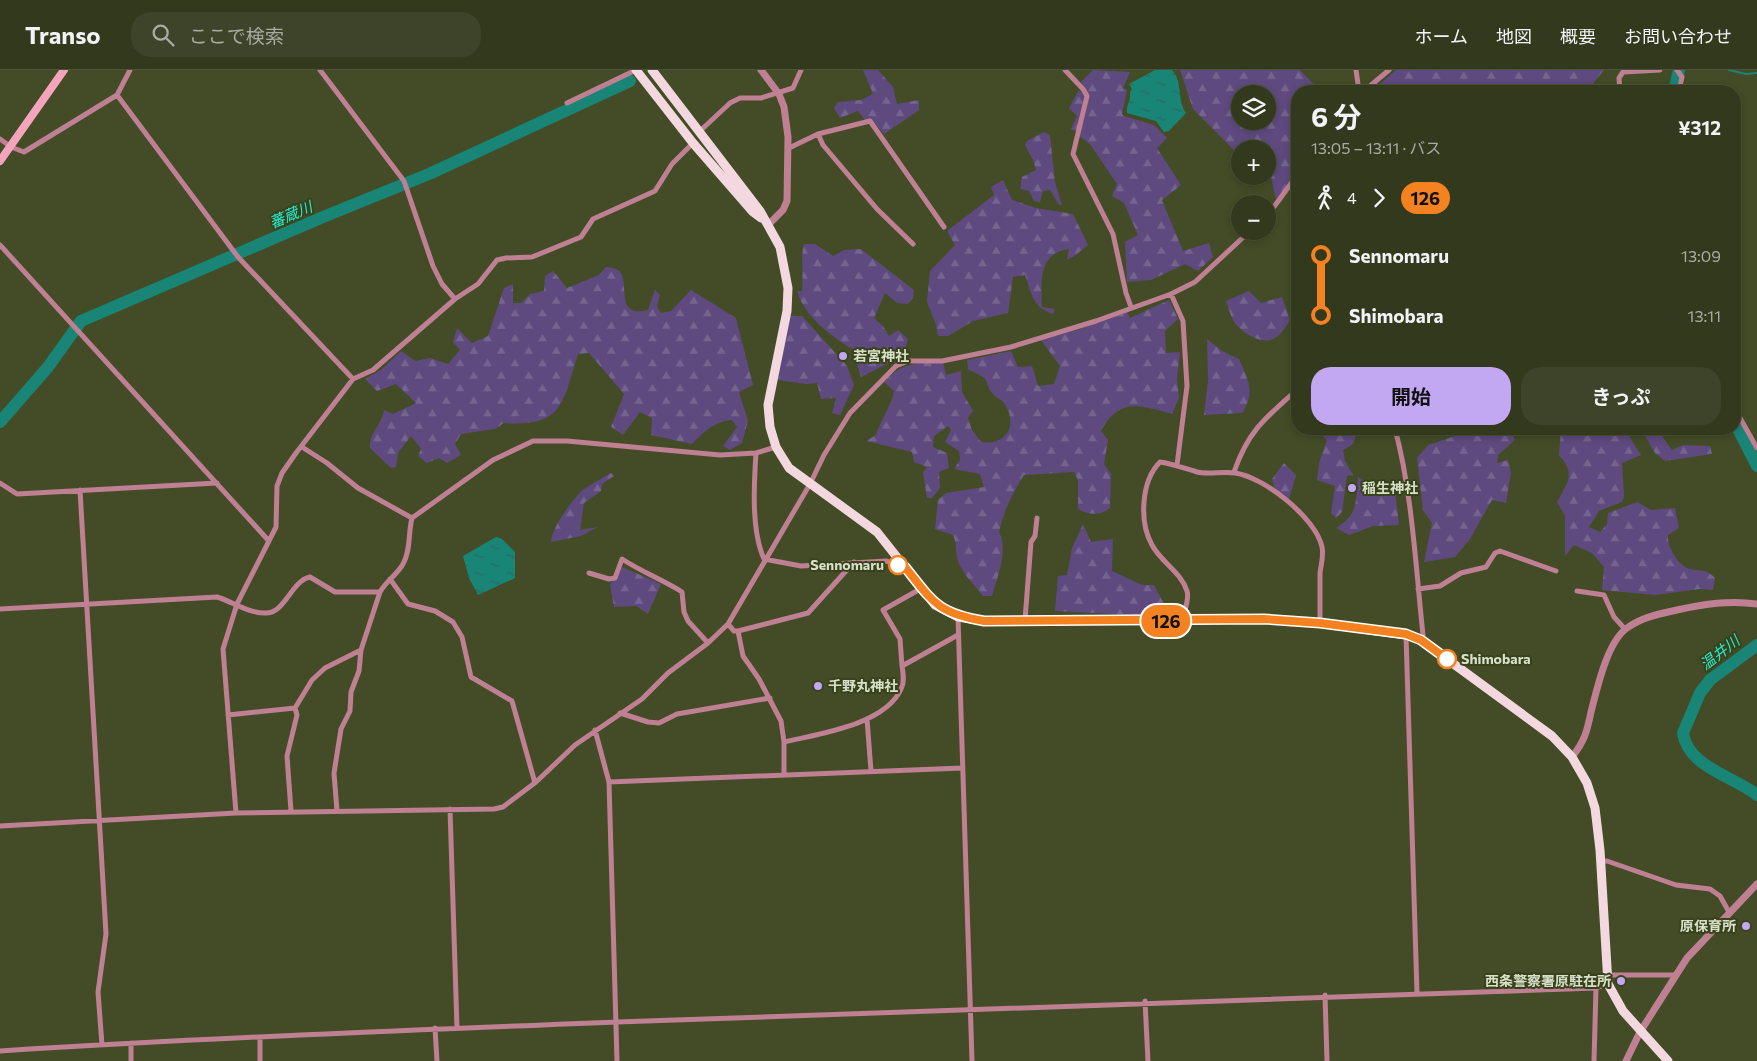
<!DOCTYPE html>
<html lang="ja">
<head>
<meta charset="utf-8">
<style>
  :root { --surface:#32391c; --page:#3d4429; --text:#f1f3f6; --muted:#a8aca3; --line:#4d533b; --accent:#c2a7f2 }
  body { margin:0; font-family:Commissioner,"Noto Sans JP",sans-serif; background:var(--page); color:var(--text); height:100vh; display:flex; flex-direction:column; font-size:19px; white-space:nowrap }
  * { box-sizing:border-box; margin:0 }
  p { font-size:16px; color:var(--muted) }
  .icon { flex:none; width:28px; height:28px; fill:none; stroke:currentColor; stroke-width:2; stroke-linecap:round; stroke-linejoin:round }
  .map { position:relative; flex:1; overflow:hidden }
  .sheet { position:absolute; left:1291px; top:15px; width:450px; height:350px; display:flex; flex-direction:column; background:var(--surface); border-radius:20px; box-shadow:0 2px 8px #0003,0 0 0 1px var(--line) }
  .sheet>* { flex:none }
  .badge { padding:0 10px; border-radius:16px; font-size:18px; line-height:32px }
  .fabs { position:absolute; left:1231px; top:15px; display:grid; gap:10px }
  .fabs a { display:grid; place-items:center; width:45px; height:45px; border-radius:50%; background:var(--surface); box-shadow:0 2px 8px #0003,0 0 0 1px var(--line); font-size:25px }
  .map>.badge { position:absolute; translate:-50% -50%; box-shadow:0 0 0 2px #fff }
  .legs { display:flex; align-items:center; gap:8px; height:55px; padding:0 20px; font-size:16px }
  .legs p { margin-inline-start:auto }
  .summary { display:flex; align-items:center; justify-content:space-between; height:85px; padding:0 20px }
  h1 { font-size:28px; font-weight:700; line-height:38px }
  .primary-button { display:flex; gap:10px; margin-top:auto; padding:10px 20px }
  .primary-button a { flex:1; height:58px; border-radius:20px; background:var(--accent); color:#111; font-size:20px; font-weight:700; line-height:58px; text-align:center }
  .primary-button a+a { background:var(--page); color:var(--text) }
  ul { padding:0 20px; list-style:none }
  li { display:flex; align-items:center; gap:18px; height:60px; font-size:19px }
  li i { display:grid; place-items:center; width:8px; height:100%; margin:0 6px; background:currentColor }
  li i::after { content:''; width:12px; height:12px; margin:-6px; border:4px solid; border-radius:50%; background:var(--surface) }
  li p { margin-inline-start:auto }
  li:first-child i { background:linear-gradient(#0000 50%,currentColor 0) }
  li:last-child i { background:linear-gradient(currentColor 50%,#0000 0) }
  header { display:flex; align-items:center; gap:30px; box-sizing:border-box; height:70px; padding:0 25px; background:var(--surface); border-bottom:1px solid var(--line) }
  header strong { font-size:24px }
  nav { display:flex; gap:28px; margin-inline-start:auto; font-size:18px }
  .search { width:350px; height:45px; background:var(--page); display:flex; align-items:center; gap:12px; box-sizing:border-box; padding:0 18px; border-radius:20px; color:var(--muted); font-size:19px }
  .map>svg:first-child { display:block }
  .forest { fill:url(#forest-firs); fill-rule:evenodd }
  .water { fill:url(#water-ripples) }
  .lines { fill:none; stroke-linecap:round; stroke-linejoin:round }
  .stream { stroke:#188576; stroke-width:2 }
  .river { stroke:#188576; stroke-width:12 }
  .minor { stroke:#be8092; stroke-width:5 }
  .tertiary { stroke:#be8092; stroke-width:7 }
  .secondary { stroke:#f4a5bc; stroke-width:8 }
  .primary { stroke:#f3d9df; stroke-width:9 }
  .line-1-casing { stroke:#fff; stroke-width:11 }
  .line-1 { stroke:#f58220; stroke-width:8 }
  .poi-dot { fill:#c2a7f2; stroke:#38421b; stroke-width:2 }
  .stop-1-dot { fill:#fff; stroke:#f58220; stroke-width:2.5 }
  .labels { text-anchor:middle; stroke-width:4; stroke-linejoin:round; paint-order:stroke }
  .poi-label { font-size:14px; font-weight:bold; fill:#d9e0ca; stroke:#38421b; text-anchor:start }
  .stop-label { font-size:14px; font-weight:bold; fill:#d9e0ca; stroke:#38421b; text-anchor:end }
  .water-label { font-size:15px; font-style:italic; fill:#25ecd2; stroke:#38421b }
</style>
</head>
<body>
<header>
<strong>Transo</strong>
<div class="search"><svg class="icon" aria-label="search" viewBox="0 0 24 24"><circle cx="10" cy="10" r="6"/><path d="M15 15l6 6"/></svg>ここで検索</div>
<nav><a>ホーム</a><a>地図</a><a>概要</a><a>お問い合わせ</a></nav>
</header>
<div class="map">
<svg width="1757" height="991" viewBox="0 0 1757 991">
  <defs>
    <pattern id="forest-firs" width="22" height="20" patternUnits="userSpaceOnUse" patternTransform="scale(1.25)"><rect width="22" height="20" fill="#5e4a7e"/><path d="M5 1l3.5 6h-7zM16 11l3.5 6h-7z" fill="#74648f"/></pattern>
    <pattern id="water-ripples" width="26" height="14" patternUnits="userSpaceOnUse" patternTransform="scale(1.25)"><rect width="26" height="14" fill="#188576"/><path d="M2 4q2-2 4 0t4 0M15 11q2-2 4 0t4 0" fill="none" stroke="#286b5f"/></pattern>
  </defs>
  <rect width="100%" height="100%" fill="#434c26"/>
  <path class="forest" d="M863 0H878L893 17 897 34 919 30V40L884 64 872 50H865L858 41 840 48 834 38 838 32 861 30 873 24Z
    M1093 0 1130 2 1123 18 1127 20 1122 44 1124 46 1154 55 1167 68 1157 78 1181 115 1162 130 1183 181 1209 173 1213 187 1198 201 1185 194 1151 210 1127 212 1125 172 1138 165 1124 133 1112 126 1117 114 1090 74 1079 66 1089 26 1081 12Z
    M1180 0H1300L1320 21H1298L1297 96 1285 120 1276 129 1271 107 1268 102V79H1240V86L1193 39ZM1240 24H1268V51H1240Z
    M1396 0H1604L1587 21 1373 20Z
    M1079 20 1086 27 1077 62 1071 59 1077 46 1069 38Z
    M1044 62 1050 65 1055 112 1062 135H1059L1050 120 1043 121 1040 132 1034 131 1029 121 1020 119 1022 107 1036 100 1033 90 1025 75 1027 71Z
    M1003 110 1012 130 1036 138 1073 144 1088 175 1073 187 1067 189 1069 179C1038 183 1041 211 1042 237L1055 239 1053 244C1032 237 1032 224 1025 205L1013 207 1008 243 973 251 948 266H938L936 255 927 232 930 201 955 175 947 161 994 125 991 117Z
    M804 174H815L833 186 844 180 861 179 914 220 913 228 908 234 897 233 885 223 874 248 883 256 889 266 898 260 908 269 903 286 861 307 852 279C831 266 804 246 797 221H802C804 205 800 189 804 174Z
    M606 197C609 197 615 198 618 200 632 209 612 249 648 240L655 220 660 225 657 236 661 243 671 241 691 220 736 248 753 315 739 322 748 351 742 373 730 380 723 376 737 357 732 350C713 352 705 361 692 374L651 365 652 348 640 342 623 365 611 357 624 324 589 283 578 284C562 333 564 357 504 353L495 359 461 364 455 374 461 385 447 393 439 388 427 393 418 386 421 379 411 366 398 383 396 397 391 398 370 378C369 362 382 355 384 340L393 344 416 333 396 314 377 321 365 309 381 300 401 281 415 291 430 288 448 294 460 280 453 272 457 258 472 273 488 266 504 218 513 214V233H521L530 224 544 221 545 206 553 201 567 218 599 205Z
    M1249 221 1261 233 1282 227 1290 250C1286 257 1280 267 1271 270 1258 273 1239 261 1233 250 1230 244 1228 237 1226 231Z
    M1169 230 1178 249 1165 261 1166 283 1180 282 1177 309 1179 328 1172 344C1141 335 1119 327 1101 361L1108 370 1104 394 1111 404 1110 438C1100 446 1089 445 1078 439V410L1074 402 1024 405C1011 426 1005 438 999 462 1009 480 997 507 992 526H983C974 514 961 503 957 488 955 479 957 473 953 465L935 459 938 430 946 423 984 417 980 404 954 399 960 390 959 381 945 372 951 360 948 356 934 366 933 377 947 383 949 398 939 402 940 418 932 428H927L923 403 927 397 914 392 912 382 866 371 876 365C881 349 891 337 894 321L884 312C904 291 916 294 943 292L946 305 961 301 962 322 973 341 968 348 972 360 981 372C1006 376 1019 355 1004 333 1001 329 995 327 992 323 988 319 988 313 985 309 981 305 973 302 968 299L967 290 1011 281 1018 297 1032 296 1038 316 1054 314 1060 296 1041 270 1081 259 1127 242 1130 248Z
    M790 246H802L847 296 854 315 840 345 832 343 836 328 821 329 817 313 806 314 778 310Z
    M1207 269 1222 281 1239 289C1248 310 1256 321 1242 343L1204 345 1208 311Z
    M1324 359H1358L1353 374 1343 380 1345 391 1353 405 1347 406 1342 442 1336 448 1331 443 1335 416 1317 410 1319 393 1327 370 1318 362Z
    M1451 359H1509L1515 370 1498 385 1497 393 1508 390 1511 402 1506 433 1492 430 1470 469 1455 487 1424 492 1432 453 1423 440 1417 388 1428 375 1455 366V360Z
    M1561 359H1631L1629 366 1641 385 1622 393 1624 426 1622 432 1599 441 1589 457 1600 462 1607 454 1608 443 1637 432 1651 440 1675 438 1679 458 1668 465C1667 476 1676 491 1685 497 1696 503 1704 496 1715 508L1713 520 1700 519 1655 525 1602 520 1604 497 1592 483 1574 475 1565 486V446L1557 432C1568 412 1576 404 1559 385Z
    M1641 359H1657L1672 380 1683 375 1710 376 1712 384 1665 391 1655 383Z
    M1284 393 1296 405 1289 429 1275 419 1272 409Z
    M611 403 614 406 602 414 601 421 584 433 580 460 598 457 581 466 551 472C551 458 574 427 584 419 593 413 602 408 611 403Z
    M1358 407 1373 417 1395 419 1399 455 1373 456 1349 465 1336 458C1359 444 1355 432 1358 407Z
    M1083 454 1091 472 1113 469 1112 501 1142 515H1154L1164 534H1176L1175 547 1055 541 1058 506 1067 505 1072 478Z
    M622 497 661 514 648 544 636 536 614 537 610 515Z"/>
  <path class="water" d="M1155 0H1172C1183 11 1177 31 1186 43L1169 61 1164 62 1156 51 1127 43C1126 35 1131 31 1130 22L1132 19 1129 14Z
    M496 467 502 469 515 482V508L478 525 469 508 463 486Z"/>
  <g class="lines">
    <path class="stream" d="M1729 0 1746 4 1757 3"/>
    <path class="river" d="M1674 21 1679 0
      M0 352 48 297 81 251 323 147 429 104 630 11
      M1735 353 1757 396
      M1757 575 1710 610 1700 623 1683 663C1688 697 1733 706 1757 725"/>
    <path class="minor" d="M320 0 404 111 433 196 442 214 455 229
      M1065 0 1083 19 1087 26 1073 84 1113 164 1126 223 1131 237
      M1356 0 1359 21
      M1677 0 1682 7 1679 21
      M1364 21 1389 0
      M1620 21 1619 8 1623 2 1660 0
      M117 25 238 187 353 309
      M567 33 636 0
      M699 62 730 33 740 28H761L793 18 801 0
      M818 64 823 75 877 139 913 174
      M0 69 11 77 24 82 117 25 130 0
      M789 78 818 64 870 51 944 157
      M1268 145 1298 104
      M0 175 268 470
      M1171 224 1183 251 1187 316 1177 395
      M1735 339 1757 378
      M1395 359C1412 421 1416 500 1423 565L1421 570
      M756 383C754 414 751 460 764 489L801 496 886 491 902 496
      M1234 402C1248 361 1266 347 1298 319
      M0 413 17 424 217 413
      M80 420 106 864 98 922 102 975
      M412 448 493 390 533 371H567L720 385 756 383 776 377
      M589 503 609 509 615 508 622 489C642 502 663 510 682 522L684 542 688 551 708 573
      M390 509 408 534 435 541 453 552 462 567 471 607 512 631 535 713
      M1418 519 1440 516 1461 503 1486 497 1495 483 1500 481 1556 501
      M1577 521 1604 525 1614 547 1625 559
      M0 539 217 527C233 532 248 543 265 543 285 544 291 511 310 507L335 522H380
      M958 547 972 991
      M1025 550 1031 472 1035 466 1037 448
      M1183 551C1183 541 1190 530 1187 521 1181 502 1161 492 1152 475 1139 452 1141 411 1160 392 1173 394 1184 398 1197 402 1209 405 1222 401 1235 403 1264 407 1316 448 1322 477 1324 486 1321 494 1320 503 1320 520 1320 537 1320 553
      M728 554 734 561H738L808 543 854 492
      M738 561 743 586 759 609 781 651 784 672V705
      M1406 565 1417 923
      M902 596 900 569 883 540 922 518
      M620 643 648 652 659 653 677 644 770 628
      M228 645 295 638 312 610 325 598 361 580 380 522C386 511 397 505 403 494 411 480 408 463 412 448L358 418 327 393 302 377
      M867 649 871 701
      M595 660 609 712 617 991
      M784 672C818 664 885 655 901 619 905 612 903 603 902 596L958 565
      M609 712 962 698
      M450 739 457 958
      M291 741 287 686 297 645 295 638
      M337 741 334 703 341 659 350 641 351 622 359 601 361 580
      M236 743 223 579 237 534 276 457 277 416 282 403 296 383 353 309 373 300 455 229 478 214 497 190 506 188 532 187 581 167 593 149 655 121 672 94 693 73
      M0 756 236 743 494 739 503 737 536 712 575 675 642 629 668 603 708 573 728 554 810 414 824 385 850 343 896 296 908 291H942L1011 277 1096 251 1171 224 1195 212 1250 161
      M1601 791H1607L1676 815 1710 819 1720 826 1729 842
      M1607 905H1675
      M1325 925 1327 991
      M1145 931 1148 991
      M435 958 437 991
      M260 967V991
      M131 973V991
      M0 981C206 968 412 960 617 952 944 938 1270 928 1596 918L1608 914
      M1594 991 1596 918"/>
    <path class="tertiary" d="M761 0 779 24 784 37 788 67 787 131 783 140 769 154
      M1572 687C1585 671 1587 661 1591 642 1597 619 1607 572 1627 558 1642 547 1659 544 1677 540 1704 534 1730 530 1757 534
      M1626 991 1640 962 1687 888 1757 814"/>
    <path class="secondary" d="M0 91 64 0"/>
    <path class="primary" d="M636 0 693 73 753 142 761 148
      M652 0 760 141 780 177 788 218 787 241 768 335 770 357 776 377 789 398 877 462 935 535 958 547 984 551 1265 549 1320 553 1406 565 1421 570 1552 666 1572 687 1587 713 1595 738 1600 780 1608 914 1623 941 1668 991"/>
  </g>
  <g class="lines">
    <g class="line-1-casing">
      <path id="line-1" d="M898 495 905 497C933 532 937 543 984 551L1264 549 1320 553 1406 564 1421 570 1447 589"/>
    </g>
    <use href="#line-1" class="line-1"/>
  </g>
  <g class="poi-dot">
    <circle cx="843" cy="286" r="5"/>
    <circle cx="1352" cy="418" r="5"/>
    <circle cx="818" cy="616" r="5"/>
    <circle cx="1746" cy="856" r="5"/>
    <circle cx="1621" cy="911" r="5"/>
  </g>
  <g class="stop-1-dot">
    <circle cx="898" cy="495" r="9"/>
    <circle cx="1447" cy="589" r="9"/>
  </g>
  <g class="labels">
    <g class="poi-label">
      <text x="853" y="291">若宮神社</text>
      <text x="1362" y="423">稲生神社</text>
      <text x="828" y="621">千野丸神社</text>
      <text x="1736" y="861" text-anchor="end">原保育所</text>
      <text x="1611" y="916" text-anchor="end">西条警察署原駐在所</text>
    </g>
    <g class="stop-label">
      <text x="884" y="500">Sennomaru</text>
      <text x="1461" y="594" text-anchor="start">Shimobara</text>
    </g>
    <g class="water-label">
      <text transform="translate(291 145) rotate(-23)" y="5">蕃蔵川</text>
      <text transform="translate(1720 583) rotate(-38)" y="5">温井川</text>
    </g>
  </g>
</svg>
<div class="fabs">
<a><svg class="icon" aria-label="layers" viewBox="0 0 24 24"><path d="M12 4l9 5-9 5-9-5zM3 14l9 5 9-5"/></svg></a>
<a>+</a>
<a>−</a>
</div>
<b class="badge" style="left:1166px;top:551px;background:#f58220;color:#111">126</b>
<section class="sheet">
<div class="summary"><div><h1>6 分</h1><p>13:05 – 13:11 · バス</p></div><b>¥312</b></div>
<div class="legs"><svg class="icon" aria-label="walk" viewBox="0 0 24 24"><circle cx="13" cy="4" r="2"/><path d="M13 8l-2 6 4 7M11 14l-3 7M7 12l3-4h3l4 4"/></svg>4<svg class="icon" aria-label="forward" viewBox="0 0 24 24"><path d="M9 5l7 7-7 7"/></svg><b class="badge" style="background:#f58220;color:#111">126</b></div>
<ul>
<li><i style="color:#f58220"></i><b>Sennomaru</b><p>13:09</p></li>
<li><i style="color:#f58220"></i><b>Shimobara</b><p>13:11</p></li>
</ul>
<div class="primary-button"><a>開始</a><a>きっぷ</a></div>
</section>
</div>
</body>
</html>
